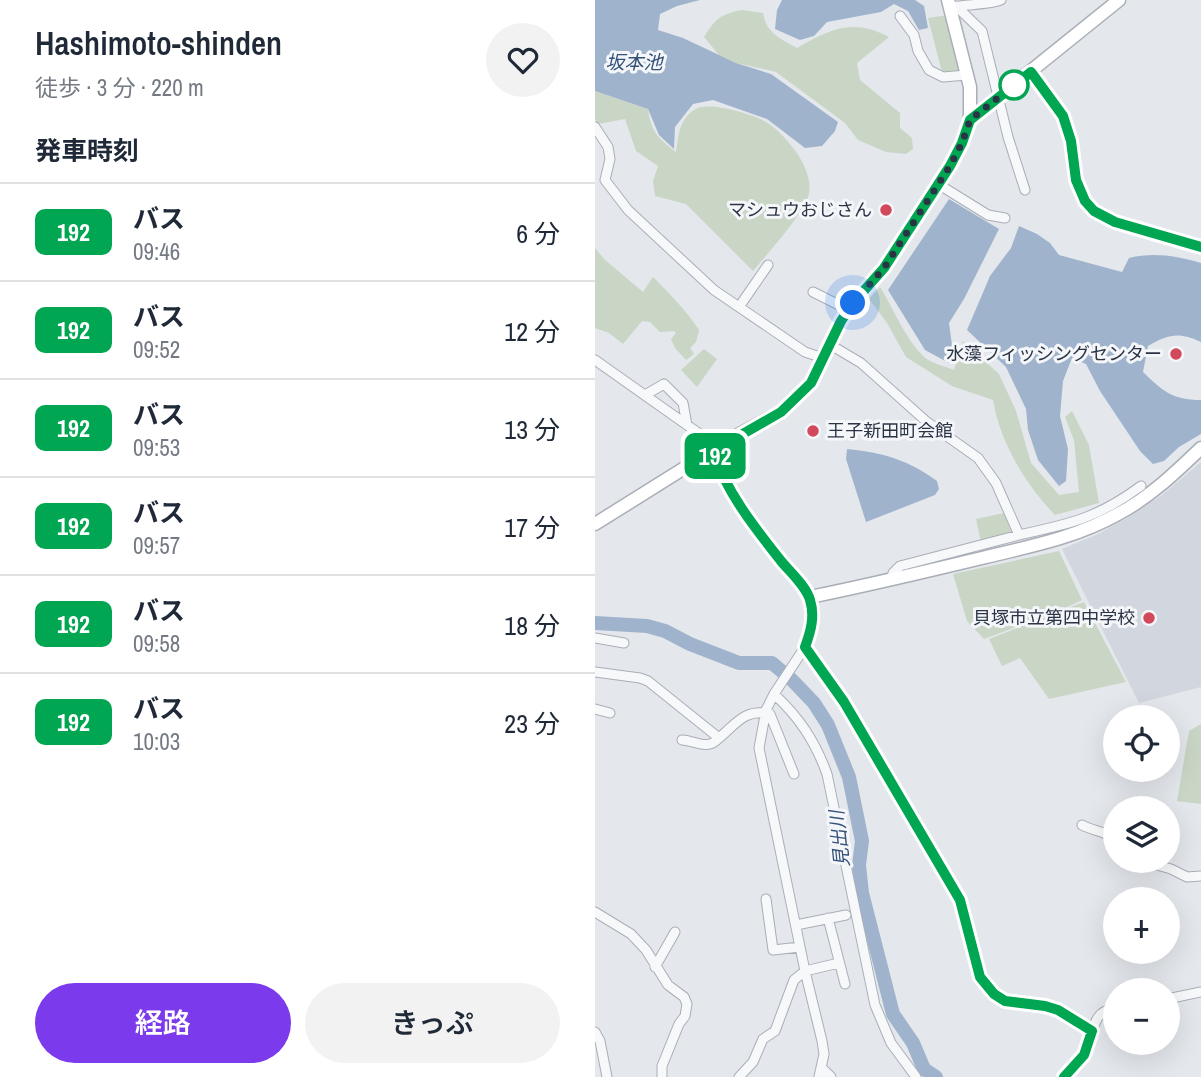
<!DOCTYPE html>
<html lang="ja">
<head>
<meta charset="utf-8">
<style>
  :root { --surface:#fff; --page:#f2f2f3; --text:#1f2937; --muted:#747a83; --line:#e0e1e3; --accent:#7c3aed }
  body { margin:0; font-family:"Archivo Narrow","Noto Sans JP",sans-serif; background:var(--page); color:var(--text); height:100vh; display:flex; flex-direction:column; font-size:26px; white-space:nowrap }
  * { box-sizing:border-box; margin:0 }
  p { font-size:23px; color:var(--muted) }
  .icon { flex:none; width:38px; height:38px; fill:none; stroke:currentColor; stroke-width:2; stroke-linecap:round; stroke-linejoin:round }
  .map { position:relative; flex:1; overflow:hidden }
  .details { display:flex; flex-direction:column; background:var(--surface); width:595px }
  .details>* { flex:none }
  .badge { padding:0 14px; border-radius:10px; font-size:24px; line-height:46px }
  .buttons { position:absolute; left:508px; top:705px; display:grid; gap:14px }
  .buttons a { display:grid; place-items:center; width:77px; height:77px; border-radius:50%; background:var(--surface); box-shadow:0 7px 28px #0002; font-size:35px }
  .you { position:absolute; width:35px; height:35px; margin:-18px; border:5px solid #fff; border-radius:50%; background:#1a73e8; box-shadow:0 0 0 10px #1a73e833 }
  .map>.badge { position:absolute; translate:-50% -50%; box-shadow:0 0 0 4px #fff }
  h2 { padding:0 35px; font-size:26px; line-height:63px }
  .round { display:grid; place-items:center; flex:none; width:74px; height:74px; border-radius:37px; background:var(--page) }
  .head { display:flex; align-items:center; justify-content:space-between; height:119px; padding:0 35px }
  h1 { font-size:33px; font-weight:600; line-height:52px }
  .action { display:flex; gap:14px; margin-top:auto; padding:14px 35px }
  .action a { flex:1; height:80px; border-radius:42px; background:var(--accent); color:#fff; font-size:28px; font-weight:600; line-height:80px; text-align:center }
  .action a+a { background:var(--page); color:var(--text) }
  ul { padding:0; list-style:none }
  li { display:flex; align-items:center; gap:21px; height:98px; padding:0 35px; border-top:2px solid var(--line) }
  li div { flex:1 }
  li b { display:block; font-size:26px }
  li em { font-style:normal }
  li .badge { min-width:77px; font-weight:700; text-align:center }
  main { display:flex; flex:1; min-height:0 }
  .map>svg:first-child { display:block }
  .built { fill:#d2d6de }
  .green { fill:#c9d6c5 }
  .water { fill:#9fb4cc }
  .lines { fill:none; stroke-linecap:round; stroke-linejoin:round }
  .river { stroke:#9fb4cc; stroke-width:14 }
  .street-casing { stroke:#a9aeb7; stroke-width:11 }
  .secondary-casing { stroke:#a9aeb7; stroke-width:15 }
  .street { stroke:#f7f8fa; stroke-width:9 }
  .secondary { stroke:#fff; stroke-width:12 }
  .line-casing { stroke:#fff; stroke-width:16 }
  .line { stroke:#00a651; stroke-width:10 }
  .walk { stroke:#2b3445; stroke-width:7; stroke-dasharray:0 12.6 }
  .stop-dot { fill:#fff; stroke:#00a651; stroke-width:3.5 }
  .poi-dot { fill:#d1495b; stroke:#f4f6f9; stroke-width:2.5 }
  .labels { text-anchor:middle; stroke-width:6; stroke-linejoin:round; paint-order:stroke }
  .poi-label { font-size:18px; fill:#2b3445; stroke:#f4f6f9; text-anchor:end }
  .water-label { font-size:19px; font-style:italic; fill:#34527a; stroke:#f4f6f9 }
</style>
</head>
<body>
<main>
<section class="details">
<div class="head"><div><h1>Hashimoto-shinden</h1><p>徒歩 · 3 分 · 220 m</p></div><a class="round"><svg class="icon" aria-label="heart" viewBox="0 0 24 24"><path d="M12 20l-8-8c-3-5 5-10 8-4 3-6 11-1 8 4z"/></svg></a></div>
<h2>発車時刻</h2>
<ul>
<li><span class="badge" style="background:#00a651;color:#fff">192</span><div><b>バス</b><p>09:46</p></div><em>6 分</em></li>
<li><span class="badge" style="background:#00a651;color:#fff">192</span><div><b>バス</b><p>09:52</p></div><em>12 分</em></li>
<li><span class="badge" style="background:#00a651;color:#fff">192</span><div><b>バス</b><p>09:53</p></div><em>13 分</em></li>
<li><span class="badge" style="background:#00a651;color:#fff">192</span><div><b>バス</b><p>09:57</p></div><em>17 分</em></li>
<li><span class="badge" style="background:#00a651;color:#fff">192</span><div><b>バス</b><p>09:58</p></div><em>18 分</em></li>
<li><span class="badge" style="background:#00a651;color:#fff">192</span><div><b>バス</b><p>10:03</p></div><em>23 分</em></li>
</ul>
<div class="action"><a>経路</a><a>きっぷ</a></div>
</section>
<div class="map">
<svg width="606" height="1077" viewBox="0 0 606 1077">
  <rect width="100%" height="100%" fill="#e4e7ec"/>
  <path class="built" d="M606 462V687L544 703 467 549 501 535 534 517 567 495Z"/>
  <path class="green" d="M147 10 168 13C171 33 186 39 202 48 235 29 258 18 294 37L262 63 265 80 305 113V128L317 138 318 149 311 154 291 152 263 140 250 123 181 72 141 63 124 55 109 37C120 19 126 14 147 10Z
    M353 15 368 71 347 72 333 18Z
    M0 91 53 109C56 132 63 138 81 152 84 136 83 121 99 110 112 100 157 114 171 122 191 134 222 172 213 197 205 218 173 253 158 271L91 204 60 196 58 181 63 166 41 151 30 119 3 124 0 119Z
    M0 248 9 259 48 292 58 277C75 294 91 310 104 330L101 342 95 348 99 354 91 360 80 348 76 339 81 333 79 331 65 332 55 322 47 321 28 344 14 333 0 328Z
    M285 287C299 309 309 337 328 356 335 363 349 366 359 370L368 341 404 374 421 411 436 463 464 495 484 492 479 440 470 417 477 411 494 445 504 503 460 515C430 484 405 442 398 400L357 386 311 357 292 323 274 299Z
    M109 349 122 359 102 387 86 370Z
    M409 513 417 534 386 542 381 519Z
    M464 551 487 600 464 611 389 639 372 621 358 574Z
    M489 602 531 682 454 699 425 658 407 666 394 639Z
    M606 724V804L582 801 594 731Z"/>
  <path class="water" d="M0 0H105L82 6 65 14 63 30 88 38 141 63 176 74 243 122 240 131 227 146 210 148 172 119 118 100 98 104 80 127 79 149 64 135 53 109 0 91Z
    M187 0H320L329 6 333 28 324 30 313 11 299 4 286 12 232 22 219 36 205 40 180 29 182 10Z
    M354 199 404 229 369 299 354 323 357 345 354 363 330 350 293 290Z
    M424 226 442 234 455 243 464 255 527 272 534 258C559 252 582 256 606 263V342C584 332 574 334 553 346L548 372C568 391 577 400 606 400V434L584 447 569 461 558 464 545 451 505 391 491 364 477 358 468 381 465 416 473 449 471 481 464 486 443 460 433 430 431 409 411 367 372 330 395 276 416 248Z
    M252 449C288 453 312 459 342 481L344 489 340 495 271 522 251 459Z"/>
  <g class="lines">
    <path class="river" d="M0 623 52 626 70 631 95 644 144 663H177L197 680 219 703 233 725 254 777 267 841 264 865 267 893 298 1014 318 1043 329 1069 341 1077"/>
    <g class="street-casing">
      <path id="street" d="M361 6 387 31 413 137 430 190
        M357 7C372 4 395 5 406 0
        M305 16 319 35 323 51 334 70 348 77 372 75
        M436 72 468 116 476 141 480 180 490 201 499 211 520 223 606 247
        M0 127 13 147 15 159 10 180 33 210 119 290 210 352 228 358
        M343 184 393 215 410 218
        M218 292 254 310
        M144 307 173 265
        M234 344 266 363 332 422 383 458 401 483 424 535C475 524 503 518 546 486
        M0 360 109 437 118 451 137 491 161 529 215 597 218 615 216 630 210 647 179 694 171 710 164 748 210 971 227 1041 229 1054 224 1077
        M50 395 69 384 88 403 92 425
        M297 580 298 573 305 566 424 535
        M0 638 29 643
        M210 647 249 702 365 900 385 977 399 994 410 1001 450 1006 463 1010 497 1031
        M0 672 45 678 53 681 124 738C141 724 150 708 175 714L199 774
        M179 694C204 717 220 741 232 774L280 1005 296 1043 321 1077
        M0 709 15 713
        M87 740C102 741 112 751 124 738
        M487 825C498 831 510 831 520 839
        M548 861 576 869 592 877 606 876
        M171 899 178 950 205 947
        M0 912 36 934 51 950 73 985 89 997 92 1004 90 1016 84 1024 67 1066V1077
        M233 918 250 984
        M201 925 251 915
        M60 967 80 932
        M572 999 606 992
        M0 1032 5 1041 12 1077
        M227 1068 236 1077
        M144 1077 158 1062 168 1039 180 1031 199 980 210 971 244 963
        M469 1077C476 1069 486 1061 491 1051 500 1033 495 1012 520 1008"/>
    </g>
    <g class="secondary-casing">
      <path id="secondary" d="M375 120 524 0
        M0 524 139 437 186 412 216 383 246 321 258 303 289 268 355 166 367 143 375 120V87L353 0
        M215 597C274 585 333 571 391 557 437 546 482 537 523 514 555 497 580 473 606 448"/>
    </g>
    <use href="#street" class="street"/>
    <use href="#secondary" class="secondary"/>
  </g>
  <g class="lines">
    <g class="line-casing">
      <path id="line" d="M469 1077 489 1055 497 1031 463 1010 450 1006 410 1001 399 994 385 977 365 900 249 702 210 647C216 631 220 616 215 600 211 586 195 572 186 561 160 528 131 492 118 451L186 412 216 383 246 321 258 303 289 268 355 166 367 143 375 120 436 72 468 116 476 141 481 180 490 201 499 211 520 222 606 247"/>
    </g>
    <use href="#line" class="line"/>
    <path class="walk" d="M258 303 289 268 355 166 367 143 375 120 419 85"/>
  </g>
  <circle class="stop-dot" cx="419" cy="85" r="14"/>
  <g class="poi-dot">
    <circle cx="291" cy="210" r="7"/>
    <circle cx="581" cy="354" r="7"/>
    <circle cx="218" cy="431" r="7"/>
    <circle cx="554" cy="618" r="7"/>
  </g>
  <g class="labels">
    <g class="poi-label">
      <text x="277" y="216">マシュウおじさん</text>
      <text x="567" y="360">水藻フィッシングセンター</text>
      <text x="232" y="437" text-anchor="start">王子新田町会館</text>
      <text x="540" y="624">貝塚市立第四中学校</text>
    </g>
    <g class="water-label">
      <text x="39" y="69">坂本池</text>
      <text transform="translate(244 839) rotate(-96)" y="7">見出川</text>
    </g>
  </g>
</svg>
<div class="buttons">
<a><svg class="icon" aria-label="locate" viewBox="0 0 24 24"><circle cx="12" cy="12" r="6"/><path d="M12 2v4M12 18v4M2 12h4M18 12h4"/></svg></a>
<a><svg class="icon" aria-label="layers" viewBox="0 0 24 24"><path d="M12 4l9 5-9 5-9-5zM3 14l9 5 9-5"/></svg></a>
<a>+</a>
<a>−</a>
</div>
<div class="you" style="left:258px;top:303px"></div>
<b class="badge" style="left:120px;top:456px;background:#00a651;color:#fff">192</b>
</div>
</main>
</body>
</html>
